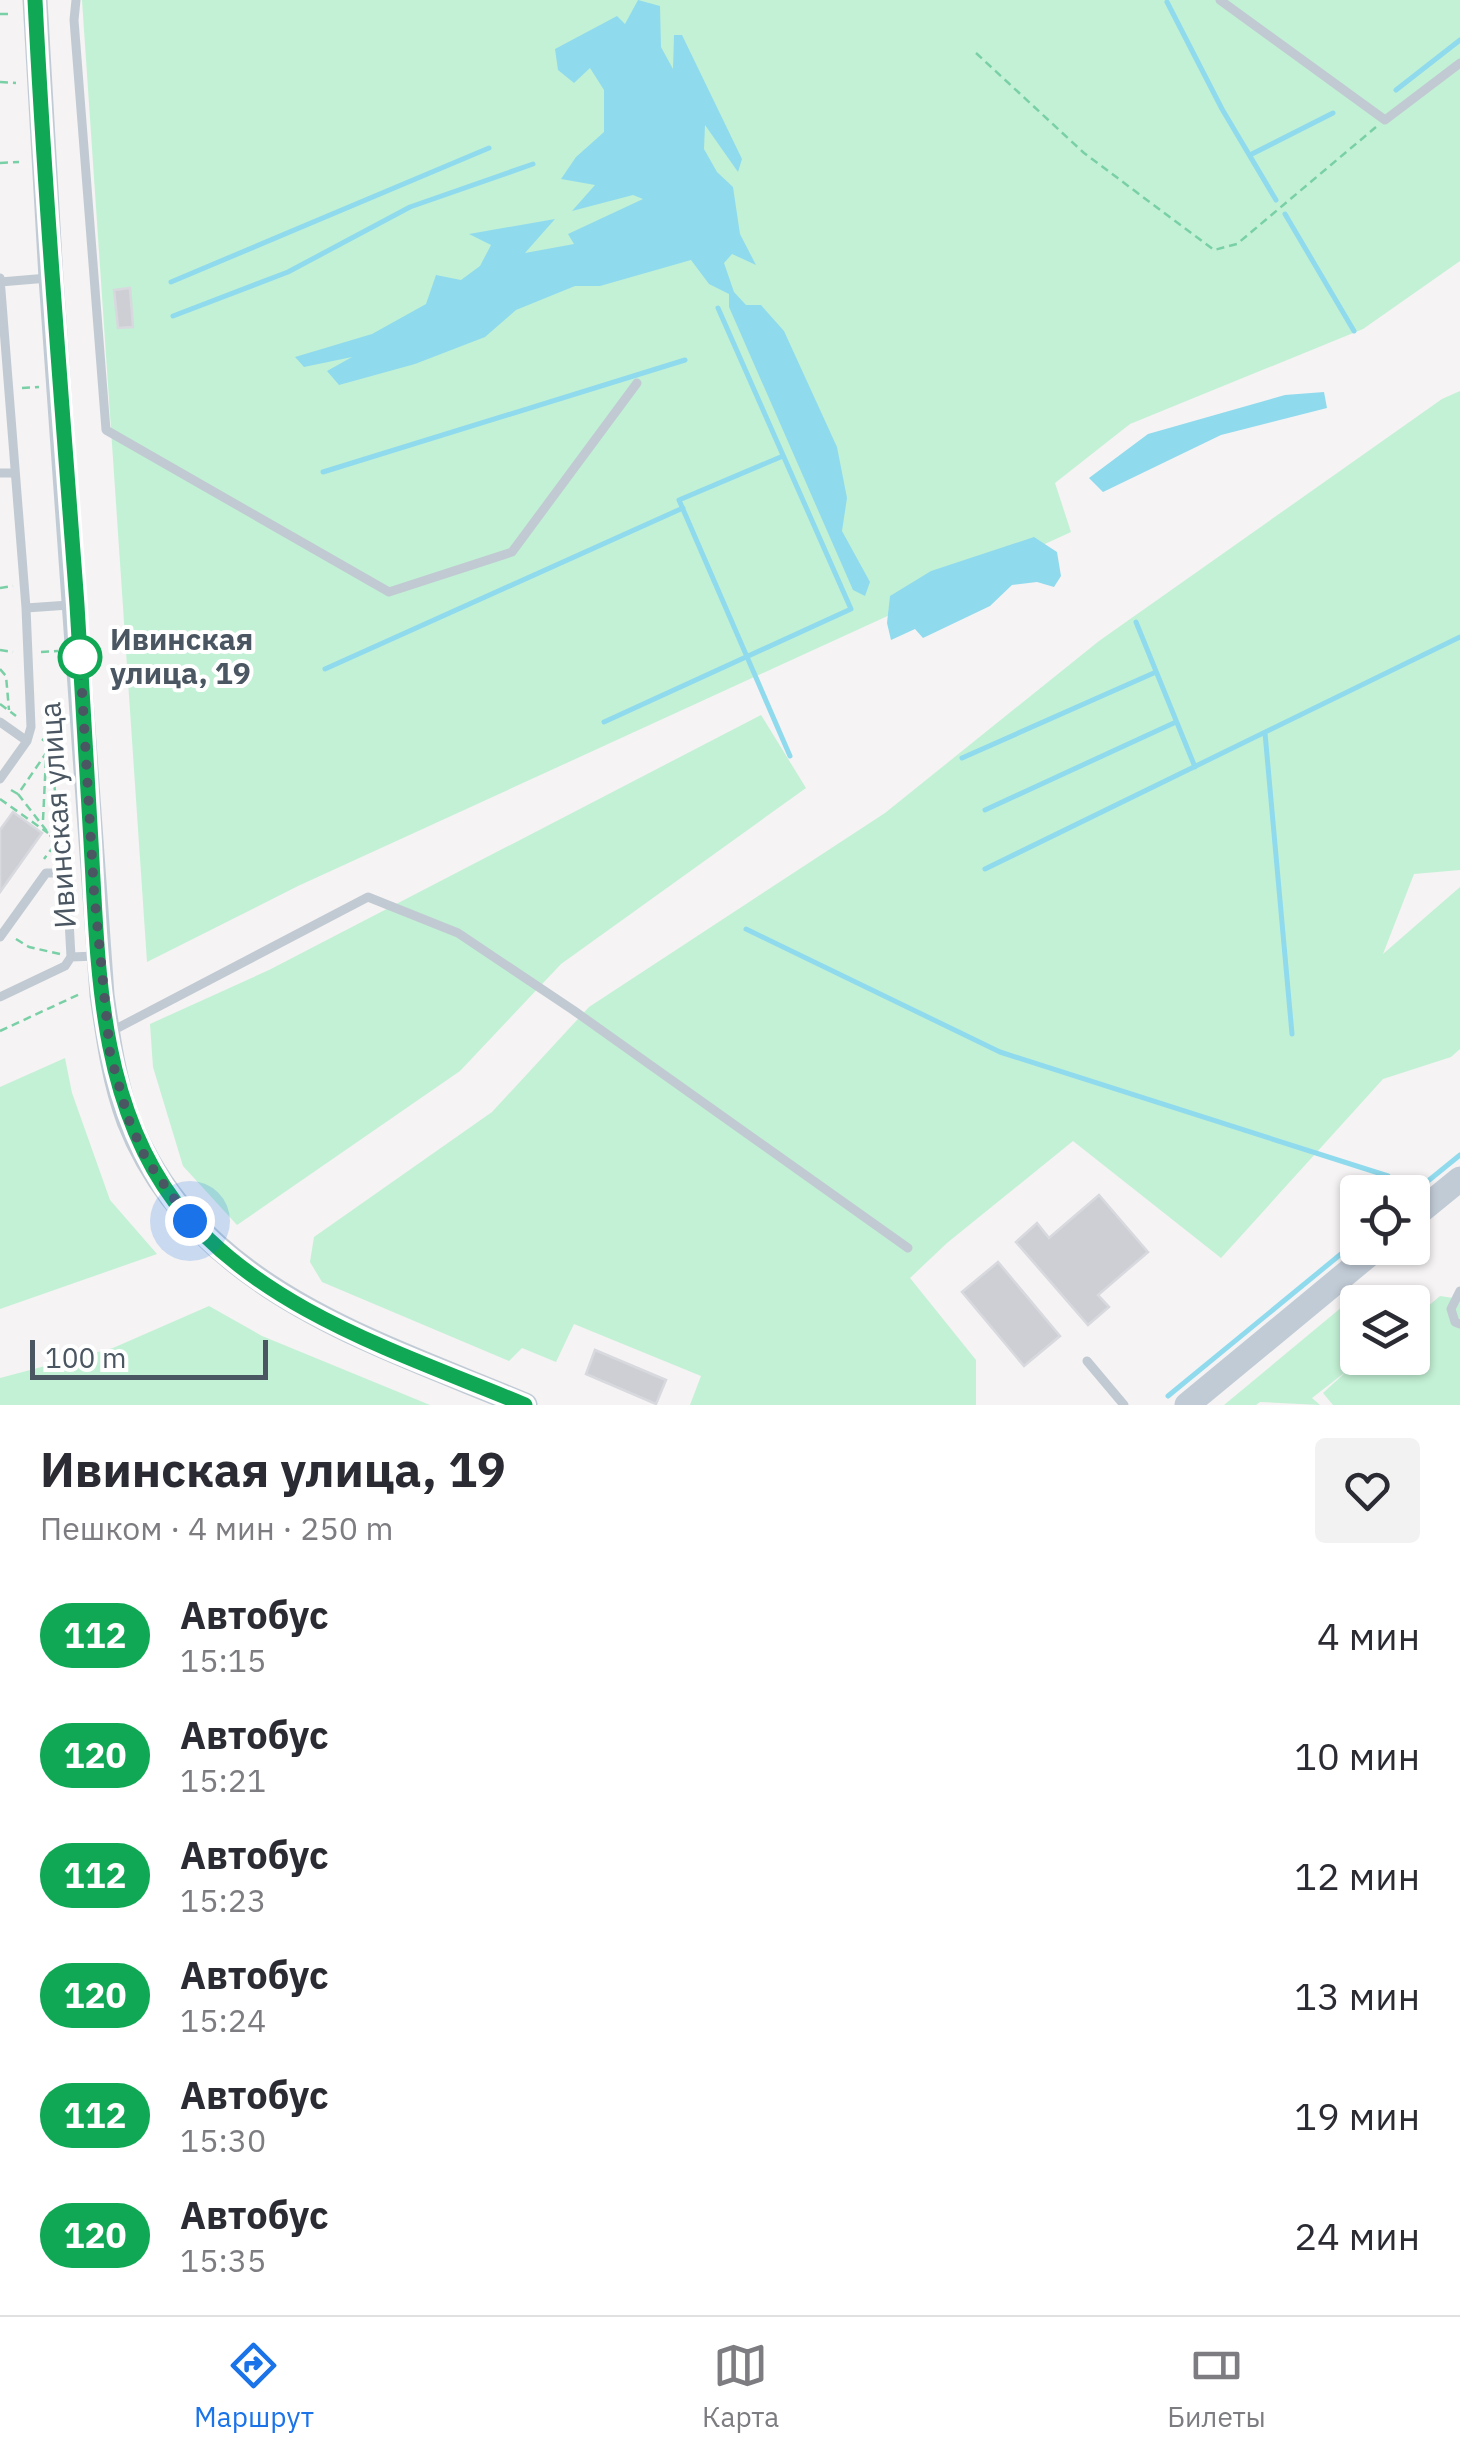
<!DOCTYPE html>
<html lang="ru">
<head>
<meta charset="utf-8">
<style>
  :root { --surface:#fff; --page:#f2f2f3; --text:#2b2b33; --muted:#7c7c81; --line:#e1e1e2; --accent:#1a73e8 }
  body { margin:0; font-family:"IBM Plex Sans",sans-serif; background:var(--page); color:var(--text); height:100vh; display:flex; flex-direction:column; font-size:38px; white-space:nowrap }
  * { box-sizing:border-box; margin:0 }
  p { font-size:32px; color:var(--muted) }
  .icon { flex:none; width:55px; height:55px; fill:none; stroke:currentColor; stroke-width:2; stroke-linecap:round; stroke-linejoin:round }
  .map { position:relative; height:1405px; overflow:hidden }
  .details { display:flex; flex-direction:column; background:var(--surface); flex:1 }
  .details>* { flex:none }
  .badge { padding:0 20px; border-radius:32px; font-size:35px; line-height:65px }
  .tools { position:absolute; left:1340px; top:1175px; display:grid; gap:20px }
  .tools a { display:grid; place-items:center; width:90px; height:90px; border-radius:10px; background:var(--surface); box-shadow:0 2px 8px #0004; font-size:50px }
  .scale { position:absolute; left:30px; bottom:25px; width:238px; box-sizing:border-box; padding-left:10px; border:5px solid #4a5661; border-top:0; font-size:28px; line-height:35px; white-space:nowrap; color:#4a5661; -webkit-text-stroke:8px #fff; paint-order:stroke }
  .you { position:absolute; width:50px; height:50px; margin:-25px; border:8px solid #fff; border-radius:50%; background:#1a73e8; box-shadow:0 0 0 15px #1a73e833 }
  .map>.badge { position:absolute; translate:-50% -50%; box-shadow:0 0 0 5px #fff }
  .round { display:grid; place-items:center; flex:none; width:105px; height:105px; border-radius:10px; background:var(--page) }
  .summary { display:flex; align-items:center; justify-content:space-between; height:170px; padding:0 40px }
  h1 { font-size:48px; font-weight:700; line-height:75px }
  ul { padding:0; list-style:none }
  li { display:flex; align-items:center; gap:30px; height:120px; padding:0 40px }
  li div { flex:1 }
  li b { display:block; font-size:38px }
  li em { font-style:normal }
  li .badge { min-width:110px; font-weight:700; text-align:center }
  .dock { display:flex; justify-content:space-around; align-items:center; height:140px; border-top:2px solid var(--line); background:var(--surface); font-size:28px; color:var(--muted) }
  .dock a { display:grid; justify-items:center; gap:5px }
  .dock .selected { color:var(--accent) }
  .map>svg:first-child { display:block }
  .green { fill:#c3f1d5 }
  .water { fill:#90daee }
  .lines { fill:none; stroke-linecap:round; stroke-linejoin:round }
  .stream { stroke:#90daee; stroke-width:5 }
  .building { fill:#cdcfd5; stroke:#d7d9de; stroke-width:2.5 }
  .path { stroke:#7ad0a6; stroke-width:2.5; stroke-dasharray:8 5; stroke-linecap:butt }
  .lane { stroke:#c1cad2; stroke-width:9 }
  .secondary { stroke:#c1cbd6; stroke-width:25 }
  .line-casing { stroke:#fff; stroke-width:22 }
  .line { stroke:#10a855; stroke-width:15 }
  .walk { stroke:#4a5661; stroke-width:10; stroke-dasharray:0 18 }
  .stop-dot { fill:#fff; stroke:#10a855; stroke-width:5 }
  .labels { text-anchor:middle; stroke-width:8; stroke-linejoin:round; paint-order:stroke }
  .stop-label { font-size:30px; font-weight:bold; fill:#4a5661; stroke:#fff; text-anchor:start }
  .street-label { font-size:30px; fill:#4a5661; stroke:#fff }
</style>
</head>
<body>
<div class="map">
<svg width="1460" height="1405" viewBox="0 0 1460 1405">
  <rect width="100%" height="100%" fill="#f5f3f3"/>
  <path class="green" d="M82 0H1460V261L1363 329 1130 424 1055 483 1071 532 298 886 147 962Z
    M1460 391V870L1414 874 1383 954 1460 887V1049L1451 1057 1383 1079 1221 1258 1073 1141 947 1243 910 1278 976 1360V1405H690L701 1376 574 1324 556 1362 522 1348 509 1361 322 1282 310 1262 314 1237 492 1112 589 1007 885 813 1099 641 1442 399Z
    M761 715 806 788 561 964 460 1071 237 1225 183 1166 153 1067 150 1024 269 970Z
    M65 1058 72 1093 110 1200 157 1254 0 1309V1087Z
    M1440 1296 1460 1299V1405H1333L1323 1393 1348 1370 1312 1398 1320 1405 1260 1402 1256 1405H1224L1348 1302 1357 1313 1358 1358H1412L1413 1319Z
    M209 1306 262 1336 430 1405H0V1378L113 1348Z"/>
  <path class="water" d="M638 0 660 6 661 47 673 69 674 35H682L742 159 738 172 705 125 704 149 717 172 733 187 740 234 756 265 732 254 724 263 734 292 746 305H761L784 331 837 447 847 498 842 531 870 582 865 596 853 590 729 307V294L709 284 691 260 600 286H575L516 310 485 337 415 364 339 385 327 371 352 357 304 367 295 357 372 334 426 304 436 275 461 280 480 266 491 245 469 234 555 219 525 253 574 244 568 234 643 199 633 195 572 211 595 185 561 179 576 157 604 132V90L590 68 574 83 558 70 555 49 617 16 625 24Z
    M1324 392 1327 408 1221 435 1103 492 1089 478 1148 434 1285 395Z
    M1034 537 1057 552 1061 576 1054 587 1037 582 1012 585 990 606 923 638 915 629 891 640 887 623 890 596 931 571Z"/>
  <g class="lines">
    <path class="stream" d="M1167 2 1222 109 1276 200
      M1396 90 1460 40
      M1250 155 1333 113
      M1285 214 1354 331
      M171 282 489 148
      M173 316 288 272 410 207 533 164
      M783 456 679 500 790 756
      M323 472 685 360
      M1136 622 1195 767
      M325 669 683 508
      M604 722 851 609 718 308
      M1265 733 1292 1034
      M962 758 1156 672
      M985 810 1176 722
      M985 869 1460 637
      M746 929 1000 1052 1388 1176
      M1412 1194 1460 1155
      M1168 1396 1358 1240"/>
  </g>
  <path class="building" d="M130 288 133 327 118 328 114 290Z
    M13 812 42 833 0 892V830Z
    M1099 1195 1148 1252 1098 1295 1109 1307 1088 1325 1016 1242 1037 1223 1049 1238Z
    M998 1262 1060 1336 1024 1366 962 1292Z
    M595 1350 666 1380 656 1404 586 1374Z"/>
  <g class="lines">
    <path class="path" d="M0 14H13
      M976 53 1084 153 1214 250 1237 244 1376 127
      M0 82 16 83
      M0 163 19 162
      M22 388 39 387
      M0 588 13 586
      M0 650 13 652
      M41 652 58 651
      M0 669 6 676 9 710
      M0 704 16 716
      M42 739 51 746 61 861
      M11 790 18 794 51 746 64 740
      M18 794 56 843 44 859
      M0 799 48 833
      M43 820 46 758
      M16 939 29 947 60 954
      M0 1031 82 993"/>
    <path class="lane" d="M76 0 74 20 106 430 389 592 512 552 637 383
      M1220 0 1385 120 1460 63
      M0 278 26 608 31 727 27 741 0 779
      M0 282 48 278
      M0 473H15
      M26 608 69 605
      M0 722 27 741
      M0 937 46 873H56L67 883 71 957
      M0 997 65 966 71 957 96 956
      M110 1032 368 897 458 933 573 1010 908 1248
      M1460 1291 1451 1309 1455 1322 1460 1324
      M1087 1361 1124 1405"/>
    <path class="secondary" d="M35 0 51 278 102 995C108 1037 114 1081 129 1121 195 1289 373 1341 525 1405
      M1412 1218 1460 1179
      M1187 1405 1377 1248"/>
  </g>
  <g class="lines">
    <g class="line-casing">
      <path id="line" d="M35 0C45 202 62 403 77 605 82 684 86 763 91 842 98 964 98 1100 175 1202 258 1310 404 1354 525 1405"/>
    </g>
    <use href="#line" class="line"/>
    <path class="walk" d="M80 657 94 892 110 1053 128 1118 146 1159 190 1221"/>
  </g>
  <circle class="stop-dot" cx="80" cy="657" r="20"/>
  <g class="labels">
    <g class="stop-label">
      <text x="110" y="650">Ивинская<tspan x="110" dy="34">улица, 19</tspan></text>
    </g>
    <g class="street-label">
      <text transform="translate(58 815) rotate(-94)" y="10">Ивинская улица</text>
    </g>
  </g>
</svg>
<div class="tools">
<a><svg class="icon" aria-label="locate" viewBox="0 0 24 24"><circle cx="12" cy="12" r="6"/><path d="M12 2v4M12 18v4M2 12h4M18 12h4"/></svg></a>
<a><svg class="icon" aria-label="layers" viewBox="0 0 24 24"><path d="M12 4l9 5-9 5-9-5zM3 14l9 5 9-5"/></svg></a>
</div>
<div class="scale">100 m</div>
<div class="you" style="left:190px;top:1221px"></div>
</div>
<section class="details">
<div class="summary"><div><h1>Ивинская улица, 19</h1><p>Пешком · 4 мин · 250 m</p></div><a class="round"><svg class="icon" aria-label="heart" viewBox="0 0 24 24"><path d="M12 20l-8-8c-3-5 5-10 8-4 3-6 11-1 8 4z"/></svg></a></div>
<ul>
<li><span class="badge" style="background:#10a855;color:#fff">112</span><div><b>Автобус</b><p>15:15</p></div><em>4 мин</em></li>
<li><span class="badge" style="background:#10a855;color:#fff">120</span><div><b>Автобус</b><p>15:21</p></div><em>10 мин</em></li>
<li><span class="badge" style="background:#10a855;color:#fff">112</span><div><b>Автобус</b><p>15:23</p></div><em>12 мин</em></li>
<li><span class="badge" style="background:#10a855;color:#fff">120</span><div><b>Автобус</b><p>15:24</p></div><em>13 мин</em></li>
<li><span class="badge" style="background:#10a855;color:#fff">112</span><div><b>Автобус</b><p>15:30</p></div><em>19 мин</em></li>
<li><span class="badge" style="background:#10a855;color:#fff">120</span><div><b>Автобус</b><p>15:35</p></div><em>24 мин</em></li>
</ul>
</section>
<nav class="dock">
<a class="selected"><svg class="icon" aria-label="directions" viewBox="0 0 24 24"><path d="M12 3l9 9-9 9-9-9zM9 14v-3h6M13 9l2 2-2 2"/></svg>Маршрут</a>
<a><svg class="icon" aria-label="map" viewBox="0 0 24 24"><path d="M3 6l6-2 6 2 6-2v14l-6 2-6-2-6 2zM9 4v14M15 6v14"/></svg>Карта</a>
<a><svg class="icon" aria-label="tickets" viewBox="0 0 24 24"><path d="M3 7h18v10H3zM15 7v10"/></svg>Билеты</a>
</nav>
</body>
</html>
